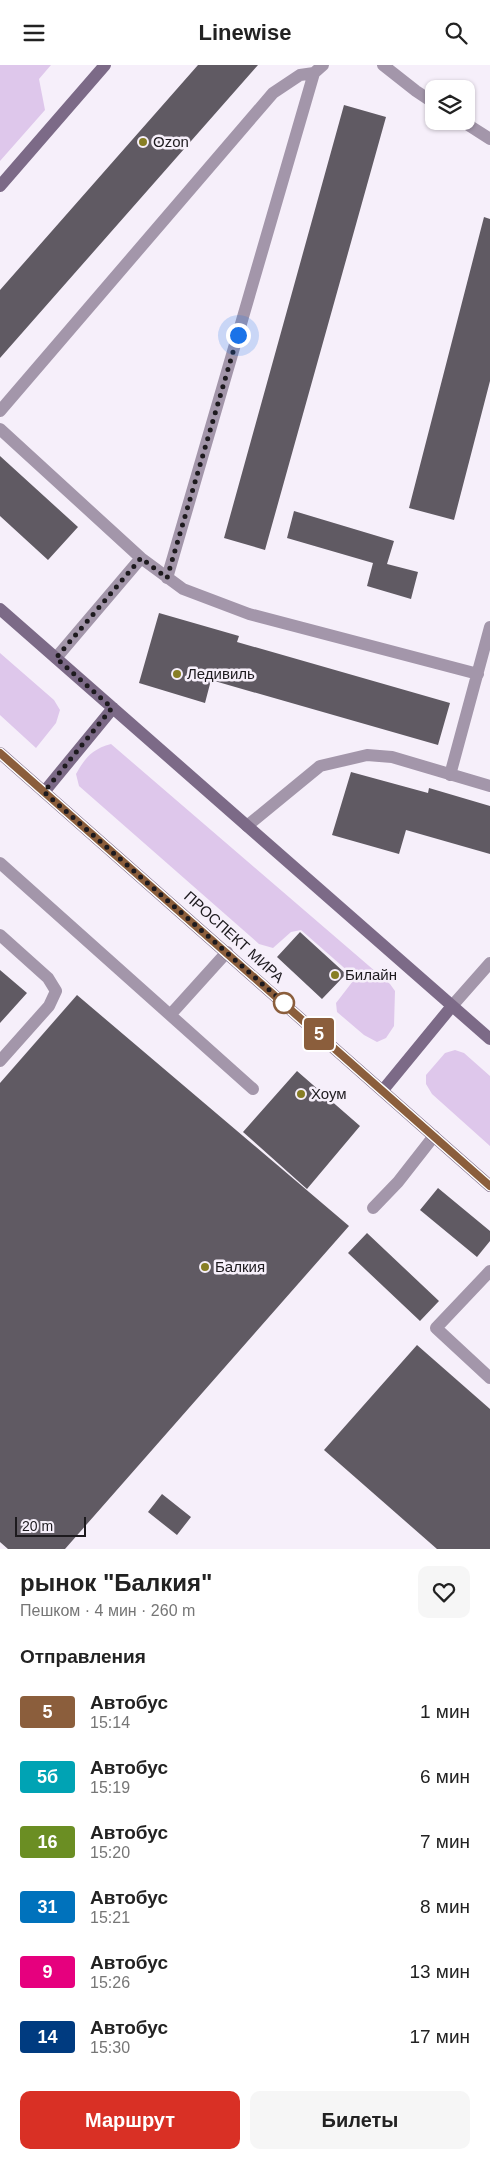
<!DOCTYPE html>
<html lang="ru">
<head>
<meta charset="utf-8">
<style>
  :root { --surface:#fff; --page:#f6f6f6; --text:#222; --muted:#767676; --accent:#d93025 }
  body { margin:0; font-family:Helvetica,sans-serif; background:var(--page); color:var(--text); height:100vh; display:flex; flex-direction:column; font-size:19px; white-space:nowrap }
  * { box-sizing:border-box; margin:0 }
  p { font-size:16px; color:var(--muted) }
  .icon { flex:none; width:28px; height:28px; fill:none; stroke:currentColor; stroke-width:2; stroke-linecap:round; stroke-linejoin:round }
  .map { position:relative; height:1484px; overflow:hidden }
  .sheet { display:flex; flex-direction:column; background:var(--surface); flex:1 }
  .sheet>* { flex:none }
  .badge { padding:0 10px; border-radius:4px; font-size:18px; line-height:32px }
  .fabs { position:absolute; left:425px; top:15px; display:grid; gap:10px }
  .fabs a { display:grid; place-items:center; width:50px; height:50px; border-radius:10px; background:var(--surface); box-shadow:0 1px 4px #0004; font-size:25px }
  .scale { position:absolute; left:15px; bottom:12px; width:71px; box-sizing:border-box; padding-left:5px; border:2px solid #1d1a1e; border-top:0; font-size:14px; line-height:18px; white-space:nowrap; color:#1d1a1e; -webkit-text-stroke:4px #f6effa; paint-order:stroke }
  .you { position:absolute; width:25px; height:25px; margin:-12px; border:4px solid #fff; border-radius:50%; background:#1a73e8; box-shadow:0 0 0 8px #1a73e833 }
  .map>.badge { position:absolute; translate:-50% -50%; box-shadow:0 0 0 2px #fff }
  h2 { padding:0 20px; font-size:19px; line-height:45px }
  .round { display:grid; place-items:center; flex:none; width:52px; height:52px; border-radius:10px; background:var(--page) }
  .head { display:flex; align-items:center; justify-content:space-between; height:85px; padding:0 20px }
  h1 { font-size:24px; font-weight:600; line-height:38px }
  .button { display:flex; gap:10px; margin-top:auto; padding:10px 20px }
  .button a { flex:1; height:58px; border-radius:10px; background:var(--accent); color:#fff; font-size:20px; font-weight:600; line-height:58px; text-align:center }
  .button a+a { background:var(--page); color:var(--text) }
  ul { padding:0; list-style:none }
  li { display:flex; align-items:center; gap:15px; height:65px; padding:0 20px }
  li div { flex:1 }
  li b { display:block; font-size:19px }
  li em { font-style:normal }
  li .badge { min-width:55px; font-weight:700; text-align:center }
  header { display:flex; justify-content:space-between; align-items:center; height:65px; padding:0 20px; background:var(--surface); font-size:22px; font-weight:600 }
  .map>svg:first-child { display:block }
  .green { fill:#dec7eb }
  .building { fill:#605a63 }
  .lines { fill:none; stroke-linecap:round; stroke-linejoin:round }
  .lane { stroke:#a396aa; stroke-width:12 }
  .secondary { stroke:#7c6a87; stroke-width:12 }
  .line-casing { stroke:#fff; stroke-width:11 }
  .line { stroke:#8b5e3c; stroke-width:8 }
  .walk { stroke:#1d1a1e; stroke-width:5; stroke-dasharray:0 9 }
  .poi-dot { fill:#877e25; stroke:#f6effa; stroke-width:2 }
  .stop-dot { fill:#fff; stroke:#8b5e3c; stroke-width:2.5 }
  .labels { text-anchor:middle; stroke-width:5; stroke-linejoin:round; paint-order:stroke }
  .poi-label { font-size:15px; fill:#1d1a1e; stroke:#f6effa; text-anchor:start }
  .street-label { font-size:15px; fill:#1d1a1e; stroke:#f6effa }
</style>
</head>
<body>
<header><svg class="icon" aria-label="menu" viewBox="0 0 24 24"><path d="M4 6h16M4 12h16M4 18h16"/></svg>Linewise<svg class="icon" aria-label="search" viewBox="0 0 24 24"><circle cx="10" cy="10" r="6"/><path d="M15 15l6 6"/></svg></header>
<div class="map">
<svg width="490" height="1484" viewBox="0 0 490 1484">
  <rect width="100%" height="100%" fill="#f6effa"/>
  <path class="green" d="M0 0H51L39 14 45 45 0 96Z
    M0 588 54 635 60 645 56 658 36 683 0 650Z
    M111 679 390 919 395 926 394 961 386 973 377 977 364 970 337 947 336 938 353 916 350 908 301 865 291 867 273 883 259 879 79 721 76 709C85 693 92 684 111 679Z
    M455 985 464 988 490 1011V1081L432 1029 426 1019V1010L445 988Z"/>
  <path class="building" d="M198 0H258L0 293V225Z
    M344 40 386 52 265 485 224 473Z
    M484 152 490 154V316L454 455 409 443Z
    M0 391 78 462 48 495 0 451Z
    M294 446 394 476 387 499 418 507 411 534 367 521 373 498 287 473Z
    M159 548 239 571 237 577 450 638 438 680 211 615 205 638 139 618Z
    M351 707 428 728 429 723 490 741V789L406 765 399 789 332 770Z
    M300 867 346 909 322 934 277 892Z
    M0 905 27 928 0 958Z
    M77 930 349 1161 65 1484H8L0 1477V1018Z
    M297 1006 360 1061 307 1124 243 1067Z
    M438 1123 490 1166V1176L477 1192 420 1145Z
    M367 1168 439 1236 420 1256 348 1188Z
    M417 1280 490 1344V1484H437L324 1385Z
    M162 1429 191 1452 177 1470 148 1447Z"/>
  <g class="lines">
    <path class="lane" d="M383 0 416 26 434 38
      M462 56 490 74
      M0 346 273 28 300 10 314 8
      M0 364 141 493 183 524 249 549 478 609
      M167 513 314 8 323 0
      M56 593 141 493
      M450 710 490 562
      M247 761 320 701 367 690 392 692 490 721
      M0 798 253 1024
      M0 870 48 913 56 926 49 941 0 996
      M452 941 490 898
      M171 949 227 887
      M373 1143 398 1117 434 1071
      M490 1206 436 1263 490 1313"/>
    <path class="secondary" d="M0 121 105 0
      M0 544 490 974
      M0 688 490 1121
      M44 727 113 643
      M383 1025 452 941"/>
  </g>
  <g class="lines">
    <g class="line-casing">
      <path id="line" d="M0 688 490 1121"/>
    </g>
    <use href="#line" class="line"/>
    <path class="walk" d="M238 270 167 513 141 493 56 593 112 643 44 727 284 938"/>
  </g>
  <g class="poi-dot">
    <circle cx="143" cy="77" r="5"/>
    <circle cx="177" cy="609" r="5"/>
    <circle cx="335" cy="910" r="5"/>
    <circle cx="301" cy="1029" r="5"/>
    <circle cx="205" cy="1202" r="5"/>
  </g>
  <circle class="stop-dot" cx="284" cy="938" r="10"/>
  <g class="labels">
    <g class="poi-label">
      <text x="153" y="82">Ozon</text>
      <text x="187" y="614">Ледивиль</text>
      <text x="345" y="915">Билайн</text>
      <text x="311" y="1034">Хоум</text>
      <text x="215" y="1207">Балкия</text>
    </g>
    <g class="street-label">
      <text transform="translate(234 872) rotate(42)" y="5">ПРОСПЕКТ МИРА</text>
    </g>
  </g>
</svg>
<div class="fabs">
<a><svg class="icon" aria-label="layers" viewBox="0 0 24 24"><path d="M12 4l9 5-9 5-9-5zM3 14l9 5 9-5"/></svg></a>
</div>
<div class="scale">20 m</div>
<div class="you" style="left:238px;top:270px"></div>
<b class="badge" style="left:319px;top:969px;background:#8b5e3c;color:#fff">5</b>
</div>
<section class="sheet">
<div class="head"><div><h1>рынок &quot;Балкия&quot;</h1><p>Пешком · 4 мин · 260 m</p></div><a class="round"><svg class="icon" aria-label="heart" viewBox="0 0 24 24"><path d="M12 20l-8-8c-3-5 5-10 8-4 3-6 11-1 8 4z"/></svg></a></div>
<h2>Отправления</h2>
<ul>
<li><span class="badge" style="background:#8b5e3c;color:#fff">5</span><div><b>Автобус</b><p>15:14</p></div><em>1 мин</em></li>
<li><span class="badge" style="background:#00a3b4;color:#fff">5б</span><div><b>Автобус</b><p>15:19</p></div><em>6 мин</em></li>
<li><span class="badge" style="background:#6b8e23;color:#fff">16</span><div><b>Автобус</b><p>15:20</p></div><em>7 мин</em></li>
<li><span class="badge" style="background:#0072bc;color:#fff">31</span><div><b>Автобус</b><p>15:21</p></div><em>8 мин</em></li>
<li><span class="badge" style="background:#e6007e;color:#fff">9</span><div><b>Автобус</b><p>15:26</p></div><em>13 мин</em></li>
<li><span class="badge" style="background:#003b80;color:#fff">14</span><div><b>Автобус</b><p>15:30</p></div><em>17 мин</em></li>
</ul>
<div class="button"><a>Маршрут</a><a>Билеты</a></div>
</section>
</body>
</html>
